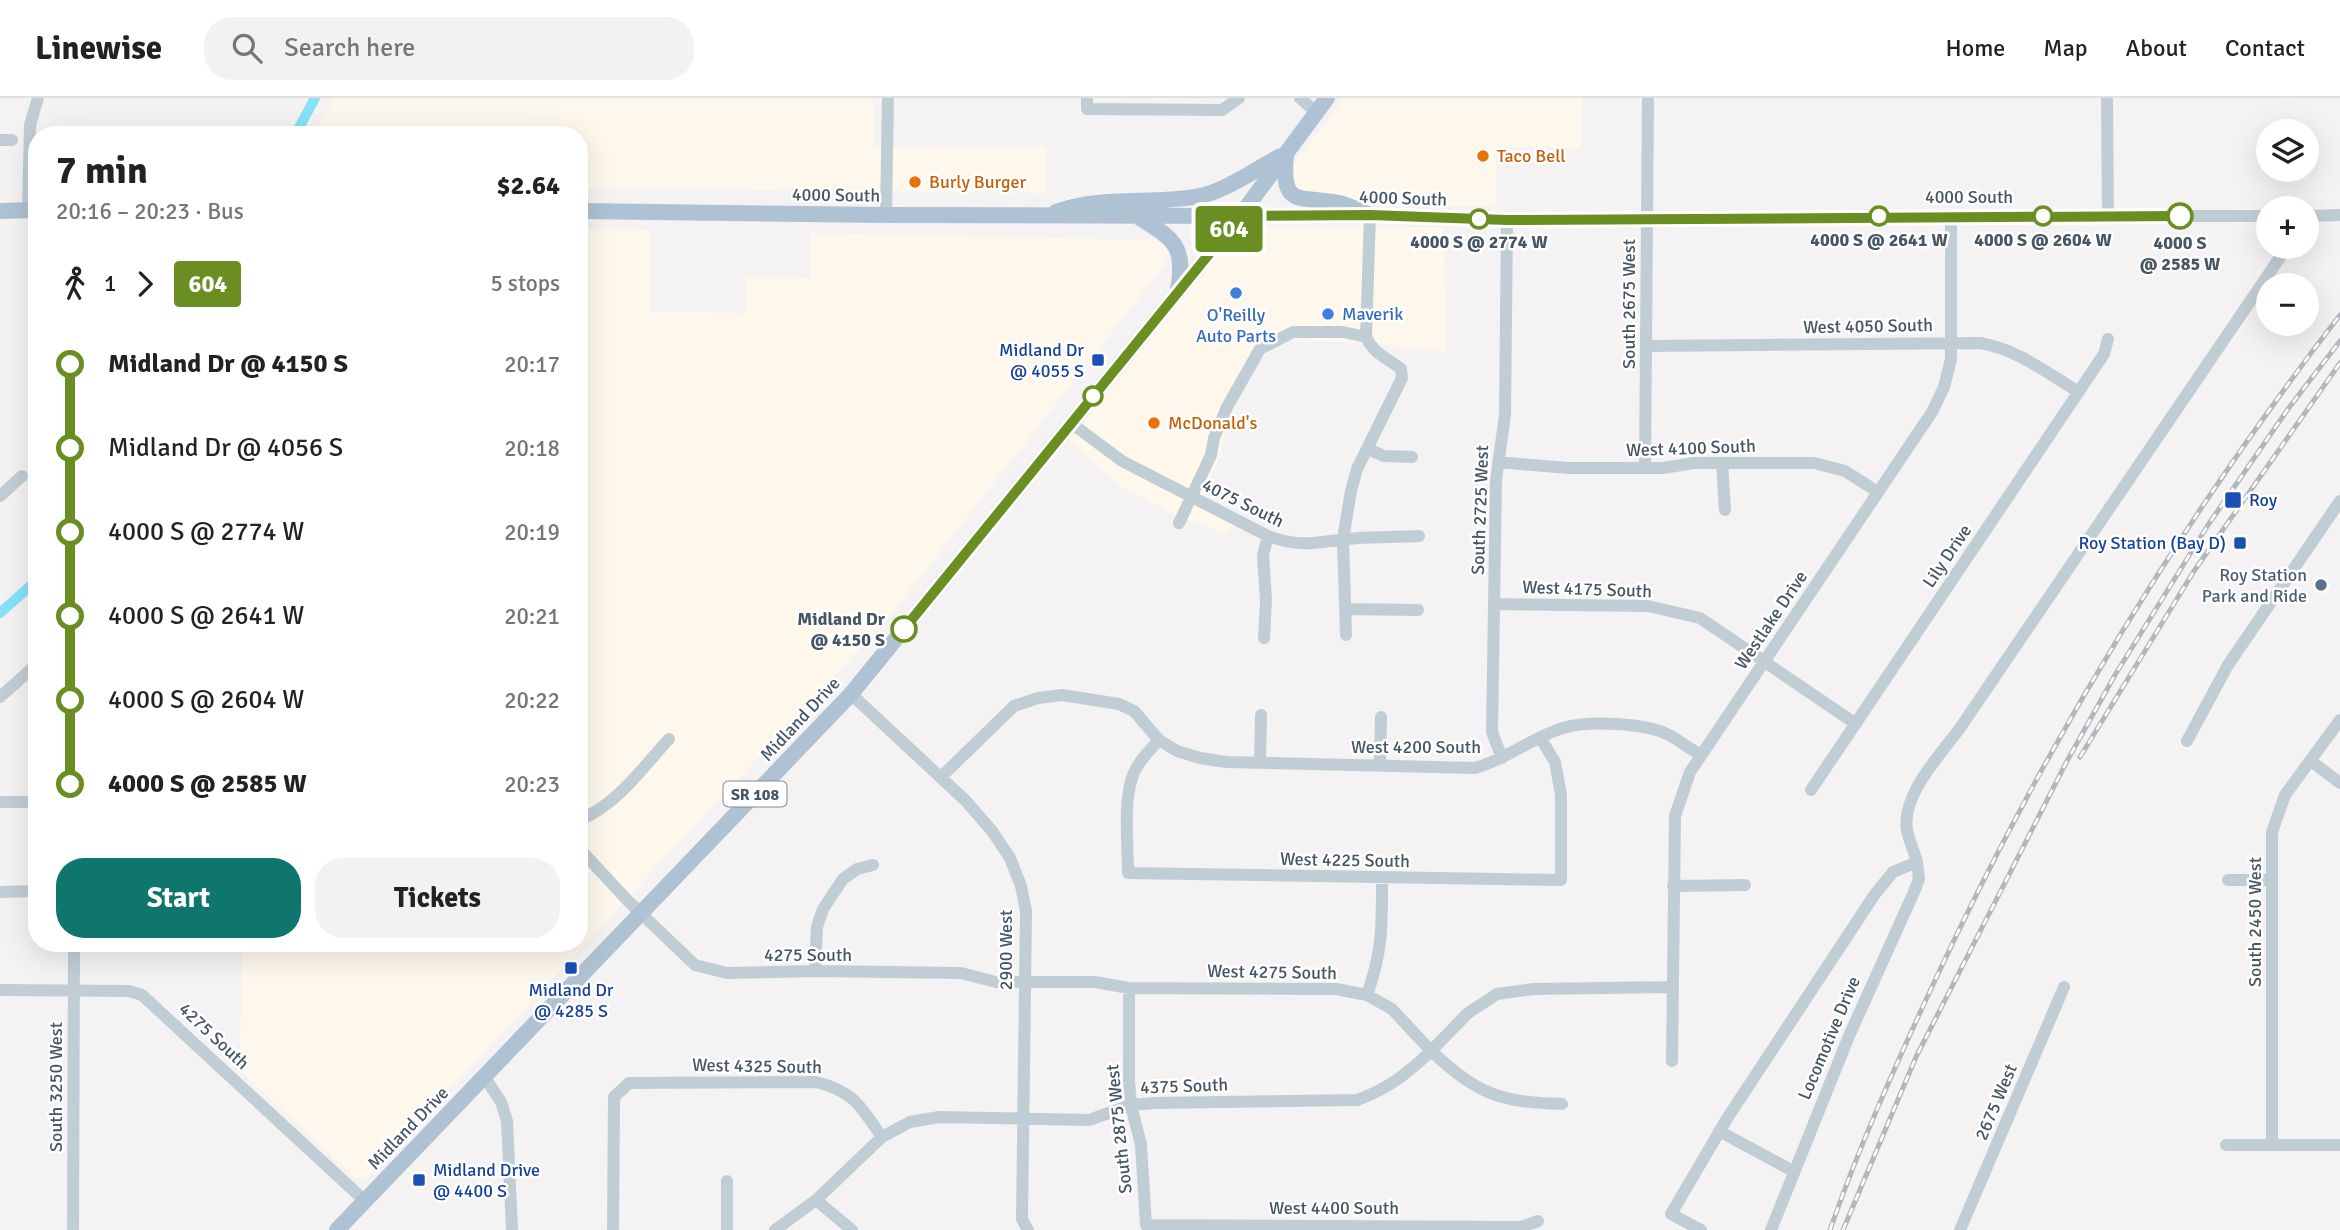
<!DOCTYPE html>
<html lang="en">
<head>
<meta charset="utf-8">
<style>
  :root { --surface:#fff; --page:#f2f2f2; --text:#222; --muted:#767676; --line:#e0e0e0; --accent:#0f766e }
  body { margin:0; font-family:Signika,sans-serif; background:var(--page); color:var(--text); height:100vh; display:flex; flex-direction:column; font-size:26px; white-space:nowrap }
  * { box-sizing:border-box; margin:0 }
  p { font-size:23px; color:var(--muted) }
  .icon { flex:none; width:38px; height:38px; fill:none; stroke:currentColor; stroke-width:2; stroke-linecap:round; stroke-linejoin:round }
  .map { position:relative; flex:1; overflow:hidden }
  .panel { position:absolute; left:28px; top:28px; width:560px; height:826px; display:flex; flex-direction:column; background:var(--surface); border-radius:28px; box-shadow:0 7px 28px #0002 }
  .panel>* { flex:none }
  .badge { padding:0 14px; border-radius:5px; font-size:24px; line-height:46px }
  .tools { position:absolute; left:2256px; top:21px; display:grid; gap:14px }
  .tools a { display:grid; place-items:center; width:63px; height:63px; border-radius:50%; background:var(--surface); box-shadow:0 7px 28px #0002; font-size:35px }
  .map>.badge { position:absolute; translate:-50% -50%; box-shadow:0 0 0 4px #fff }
  .legs { display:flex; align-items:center; gap:10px; height:77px; padding:0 28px; font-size:23px }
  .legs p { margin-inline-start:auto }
  .head { display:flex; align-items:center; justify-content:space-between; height:119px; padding:0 28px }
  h1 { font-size:38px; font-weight:700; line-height:52px }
  .button { display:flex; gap:14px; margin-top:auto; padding:14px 28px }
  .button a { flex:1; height:80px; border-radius:28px; background:var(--accent); color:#fff; font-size:28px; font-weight:700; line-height:80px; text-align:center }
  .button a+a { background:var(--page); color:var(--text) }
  ul { padding:0 28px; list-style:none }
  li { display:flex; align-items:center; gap:24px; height:84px; font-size:26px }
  li i { display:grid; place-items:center; width:10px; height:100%; margin:0 9px; background:currentColor }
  li i::after { content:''; width:18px; height:18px; margin:-9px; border:5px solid; border-radius:50%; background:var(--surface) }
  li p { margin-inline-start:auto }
  li:first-child i { background:linear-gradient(#0000 50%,currentColor 0) }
  li:last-child i { background:linear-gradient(currentColor 50%,#0000 0) }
  header { display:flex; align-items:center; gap:42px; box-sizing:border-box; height:98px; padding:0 35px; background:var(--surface); border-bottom:2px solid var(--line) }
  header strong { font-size:33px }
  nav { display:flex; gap:38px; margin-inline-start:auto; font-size:24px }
  .search { width:490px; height:63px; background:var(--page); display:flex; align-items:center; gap:18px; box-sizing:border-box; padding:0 24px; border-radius:28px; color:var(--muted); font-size:26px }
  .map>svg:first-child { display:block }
  .commercial { fill:#fef8ec }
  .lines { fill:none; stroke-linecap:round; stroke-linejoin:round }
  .canal { stroke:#86e2f6; stroke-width:10 }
  .minor { stroke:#c1cdd4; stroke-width:12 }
  .major { stroke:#afc2d3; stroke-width:16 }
  .rail-casing { stroke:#b3b7bd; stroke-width:5 }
  .rail { stroke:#fff; stroke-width:2.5; stroke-dasharray:8; stroke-linecap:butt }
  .line-1-casing { stroke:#fff; stroke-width:16 }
  .line-1 { stroke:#6b8e23; stroke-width:10 }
  .food-dot { fill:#e8710a; stroke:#fff; stroke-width:2.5 }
  .stop-1-dot { fill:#fff; stroke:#6b8e23; stroke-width:3.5 }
  .shop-dot { fill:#3f7fe0; stroke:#fff; stroke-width:2.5 }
  .transit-dot { fill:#1a4fb4; stroke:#fff; stroke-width:2.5 }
  .service-dot { fill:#5c6f8a; stroke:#fff; stroke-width:2.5 }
  .labels { text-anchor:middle; stroke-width:5; stroke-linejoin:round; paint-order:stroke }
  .shield { fill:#fff; stroke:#7e8991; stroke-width:2 }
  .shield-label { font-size:16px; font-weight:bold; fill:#475662 }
  .food-label { font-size:18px; fill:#c56008; stroke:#fff; text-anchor:start }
  .street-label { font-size:18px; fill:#475662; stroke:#fff }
  .stop-label { font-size:18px; font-weight:bold; fill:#475662; stroke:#fff }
  .shop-label { font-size:18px; fill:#366cbe; stroke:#fff; text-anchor:start }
  .transit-label { font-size:18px; fill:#164399; stroke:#fff; text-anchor:end }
  .service-label { font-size:18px; fill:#4e5e75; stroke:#fff; text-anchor:end }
</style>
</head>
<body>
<header>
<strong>Linewise</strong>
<div class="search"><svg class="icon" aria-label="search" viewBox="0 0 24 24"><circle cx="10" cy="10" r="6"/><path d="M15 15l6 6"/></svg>Search here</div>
<nav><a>Home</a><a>Map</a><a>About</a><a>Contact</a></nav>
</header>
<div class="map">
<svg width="2340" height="1132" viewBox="0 0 2340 1132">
  <rect width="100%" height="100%" fill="#f4f2f2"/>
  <path class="commercial" d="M335 0H873V50L1046 49 1045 95 579 90V37H313Z
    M1345 0H1582L1581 50 1497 49 1495 108H1297L1279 83Z
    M1241 129H1443L1447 254 1346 244 1286 243 1265 255 1251 275 1235 307 1224 334 1221 357 1203 393 1206 400 1239 416 1226 436 1179 419 1122 389 1069 343Z
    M579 131 649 132 650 214 745 215V179L810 180V135L1156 142 1164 146 1168 155 1167 164 888 520 367 1080 356 1081 240 972 242 845H579Z"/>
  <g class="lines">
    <path class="canal" d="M295 37 315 0
      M0 515 37 482"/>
    <path class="minor" d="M1087 0V11L1222 12 1239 0
      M1300 0 1316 14
      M2107 0 2108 118
      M0 42H12
      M28 113 30 27 38 0
      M886 117 888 0
      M1240 118 1370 117 1507 122 1951 118H2268
      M2306 118 2340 117
      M1366 239 1370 117
      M1646 248 1980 245C2017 251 2047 275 2079 294
      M1071 325 1122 363 1268 438C1305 452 1321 442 1359 440 1378 439 1399 439 1419 438
      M1368 351 1384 358 1412 359
      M1498 364 1568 370H1663L1694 365H1814L1845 373 1878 394
      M1722 365 1725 412
      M1645 370 1648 0
      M0 398 22 378
      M1179 425 1211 357 1214 340 1227 309 1260 251 1293 234H1343L1366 239
      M1494 506 1648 508 1700 520 1856 626
      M1347 511 1418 512
      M1346 537 1343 441 1351 393 1357 371 1402 280 1401 271C1386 259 1375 257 1366 239
      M1264 540 1266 502 1263 457 1268 438
      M851 596 966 703 992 733 1010 760 1021 788 1026 813 1022 1121 1028 1132
      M0 599 37 566
      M1159 642C1149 653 1138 664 1133 677 1123 703 1128 747 1128 775L1561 782V697L1555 664 1541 641
      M2187 643 2228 567 2340 403
      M1502 660 1492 634 1496 382 1505 317 1507 122
      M2311 663 2340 685
      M1260 664 1261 617
      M1380 667 1381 619
      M941 679 1014 608 1038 600 1062 597 1119 606 1134 613 1159 642 1177 653 1200 660 1226 664 1475 670C1507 661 1533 639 1563 630 1588 622 1646 625 1669 637 1680 643 1690 651 1701 657
      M1811 692 2104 256 2108 241
      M0 704H37
      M579 722C616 708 643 669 669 641
      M579 750 628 803 695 867 727 875 815 873 961 875 996 884H1095L1129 890 1336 891 1367 897 1392 911 1431 953 1468 915 1497 896 1533 891 1671 889
      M2228 782H2272
      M1673 788 1745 787
      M0 794 37 793
      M815 873 817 829 823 811 843 781 857 771 873 767
      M1129 890V983L1131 1007 1141 1047 1146 1127 1521 1129 1538 1123
      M0 892 129 893 142 897 365 1103
      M1367 897C1383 852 1382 827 1382 780
      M1672 963 1675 718 1690 674 1932 314 1944 289 1951 261V118
      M484 978 501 1004 507 1023 512 1132
      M1719 1033 1793 1073
      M2226 1047H2340
      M2272 1047V734L2285 697 2340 622
      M727 1083V1132
      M816 1102 852 1132
      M73 1132 74 845
      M613 1132 614 999 629 985 816 984C855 994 860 1008 882 1039
      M775 1132 816 1102 882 1039 910 1024 939 1019 1089 1022 1131 1007 1155 1005 1357 1002C1388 991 1408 975 1431 953 1478 996 1498 1004 1562 1006
      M1701 1132 1671 1116 1728 1019 1875 796 1893 774 1917 764C1914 753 1909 743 1907 732 1901 697 1941 656 1960 630L2287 149
      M1771 1132 1849 938 1914 794 1919 781 1917 764
      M1960 1132 2064 889"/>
    <path class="major" d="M1286 57C1281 111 1299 97 1339 105 1349 107 1360 113 1370 117
      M0 113 37 112
      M579 113 886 117 1240 118
      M1056 114C1102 97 1152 107 1200 98 1226 93 1257 70 1281 58
      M1137 118C1173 141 1186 146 1178 192
      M337 1132 851 596 1240 118 1327 0"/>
    <g class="rail-casing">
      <path id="rail" d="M2080 659 2194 473 2340 265
        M1830 1132C1858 1051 1894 971 1930 893 2041 653 2179 426 2340 217
        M1843 1132 1916 959 2067 663 2115 577 2208 427 2288 311 2340 243"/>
    </g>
    <use href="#rail" class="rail"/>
  </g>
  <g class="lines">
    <g class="line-1-casing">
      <path id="line-1" d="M904 531 1240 118 1370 117 1507 122 2180 118"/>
    </g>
    <use href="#line-1" class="line-1"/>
  </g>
  <g class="food-dot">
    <circle cx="1483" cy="58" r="7"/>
    <circle cx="915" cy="84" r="7"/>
    <circle cx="1154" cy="325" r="7"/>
  </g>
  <g class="stop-1-dot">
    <circle cx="1879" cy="118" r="9"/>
    <circle cx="2043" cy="118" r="9"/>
    <circle cx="2180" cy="118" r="12"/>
    <circle cx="1479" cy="121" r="9"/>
    <circle cx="1093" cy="298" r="9"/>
    <circle cx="904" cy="531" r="12"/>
  </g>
  <g class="shop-dot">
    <circle cx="1236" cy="195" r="7"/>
    <circle cx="1328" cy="216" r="7"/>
  </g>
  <g class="transit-dot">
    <rect x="1091" y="255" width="14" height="14" rx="3.5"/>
    <rect x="2224" y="393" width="18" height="18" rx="3.5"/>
    <rect x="2233" y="438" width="14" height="14" rx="3.5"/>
    <rect x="564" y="863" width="14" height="14" rx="3.5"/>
    <rect x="412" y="1075" width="14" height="14" rx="3.5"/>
  </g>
  <circle class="service-dot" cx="2321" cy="487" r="7"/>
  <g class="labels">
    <rect class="shield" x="723.5" y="683.5" width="63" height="25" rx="5"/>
    <g class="shield-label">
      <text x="755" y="702">SR 108</text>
    </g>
    <g class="food-label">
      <text x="1497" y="64">Taco Bell</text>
      <text x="929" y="90">Burly Burger</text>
      <text x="1168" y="331">McDonald's</text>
    </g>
    <g class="street-label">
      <text transform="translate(836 97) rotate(1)" y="6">4000 South</text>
      <text x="1969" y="105">4000 South</text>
      <text transform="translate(1403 100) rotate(2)" y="6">4000 South</text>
      <text transform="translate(1629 206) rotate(-90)" y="6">South 2675 West</text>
      <text transform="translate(1868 228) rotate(-1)" y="6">West 4050 South</text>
      <text transform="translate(1691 350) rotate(-2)" y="6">West 4100 South</text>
      <text transform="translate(1243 405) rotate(26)" y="6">4075 South</text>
      <text transform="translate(1480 412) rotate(-88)" y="6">South 2725 West</text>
      <text transform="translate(1947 458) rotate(-56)" y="6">Lily Drive</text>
      <text transform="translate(1587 491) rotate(2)" y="6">West 4175 South</text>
      <text transform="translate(1771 522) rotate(-56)" y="6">Westlake Drive</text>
      <text transform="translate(800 621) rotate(-47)" y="6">Midland Drive</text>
      <text x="1416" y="655">West 4200 South</text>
      <text transform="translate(1345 762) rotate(1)" y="6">West 4225 South</text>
      <text transform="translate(2255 824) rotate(-90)" y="6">South 2450 West</text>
      <text transform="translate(1006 852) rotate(-90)" y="6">2900 West</text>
      <text x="808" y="863">4275 South</text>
      <text transform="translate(1272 874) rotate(1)" y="6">West 4275 South</text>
      <text transform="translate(214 938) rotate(43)" y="6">4275 South</text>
      <text transform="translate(1829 940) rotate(-67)" y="6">Locomotive Drive</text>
      <text transform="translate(757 968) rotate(1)" y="6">West 4325 South</text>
      <text transform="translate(1184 988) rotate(-2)" y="6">4375 South</text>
      <text transform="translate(56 989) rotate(-90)" y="6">South 3250 West</text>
      <text transform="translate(1996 1004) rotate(-67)" y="6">2675 West</text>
      <text transform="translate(408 1030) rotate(-46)" y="6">Midland Drive</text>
      <text transform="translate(1119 1031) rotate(-96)" y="6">South 2875 West</text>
      <text x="1334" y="1116">West 4400 South</text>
    </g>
    <g class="stop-label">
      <text x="1879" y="148">4000 S @ 2641 W</text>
      <text x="2043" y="148">4000 S @ 2604 W</text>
      <text x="1479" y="150">4000 S @ 2774 W</text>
      <text x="2180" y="151">4000 S<tspan x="2180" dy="21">@ 2585 W</tspan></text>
      <text x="885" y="527" text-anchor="end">Midland Dr<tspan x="885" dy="21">@ 4150 S</tspan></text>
    </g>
    <g class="shop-label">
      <text x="1342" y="222">Maverik</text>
      <text x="1236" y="223" text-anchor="middle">O'Reilly<tspan x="1236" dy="21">Auto Parts</tspan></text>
    </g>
    <g class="transit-label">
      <text x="1084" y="258">Midland Dr<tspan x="1084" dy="21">@ 4055 S</tspan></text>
      <text x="2249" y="408" text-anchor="start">Roy</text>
      <text x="2226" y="451">Roy Station (Bay D)</text>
      <text x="571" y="898" text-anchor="middle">Midland Dr<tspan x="571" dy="21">@ 4285 S</tspan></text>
      <text x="433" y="1078" text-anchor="start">Midland Drive<tspan x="433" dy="21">@ 4400 S</tspan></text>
    </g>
    <g class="service-label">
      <text x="2307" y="483">Roy Station<tspan x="2307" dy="21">Park and Ride</tspan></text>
    </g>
  </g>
</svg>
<div class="tools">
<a><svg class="icon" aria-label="layers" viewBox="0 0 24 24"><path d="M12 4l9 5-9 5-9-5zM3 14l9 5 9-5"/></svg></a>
<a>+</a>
<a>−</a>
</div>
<b class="badge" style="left:1229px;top:131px;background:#6b8e23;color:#fff">604</b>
<section class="panel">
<div class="head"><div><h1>7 min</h1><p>20:16 – 20:23 · Bus</p></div><b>$2.64</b></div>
<div class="legs"><svg class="icon" aria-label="walk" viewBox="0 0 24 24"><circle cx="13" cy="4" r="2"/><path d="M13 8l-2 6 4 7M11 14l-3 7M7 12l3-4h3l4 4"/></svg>1<svg class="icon" aria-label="forward" viewBox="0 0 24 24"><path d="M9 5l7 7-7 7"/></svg><b class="badge" style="background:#6b8e23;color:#fff">604</b><p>5 stops</p></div>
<ul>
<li><i style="color:#6b8e23"></i><b>Midland Dr @ 4150 S</b><p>20:17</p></li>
<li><i style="color:#6b8e23"></i><span>Midland Dr @ 4056 S</span><p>20:18</p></li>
<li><i style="color:#6b8e23"></i><span>4000 S @ 2774 W</span><p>20:19</p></li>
<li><i style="color:#6b8e23"></i><span>4000 S @ 2641 W</span><p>20:21</p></li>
<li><i style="color:#6b8e23"></i><span>4000 S @ 2604 W</span><p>20:22</p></li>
<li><i style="color:#6b8e23"></i><b>4000 S @ 2585 W</b><p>20:23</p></li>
</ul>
<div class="button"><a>Start</a><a>Tickets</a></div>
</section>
</div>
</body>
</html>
